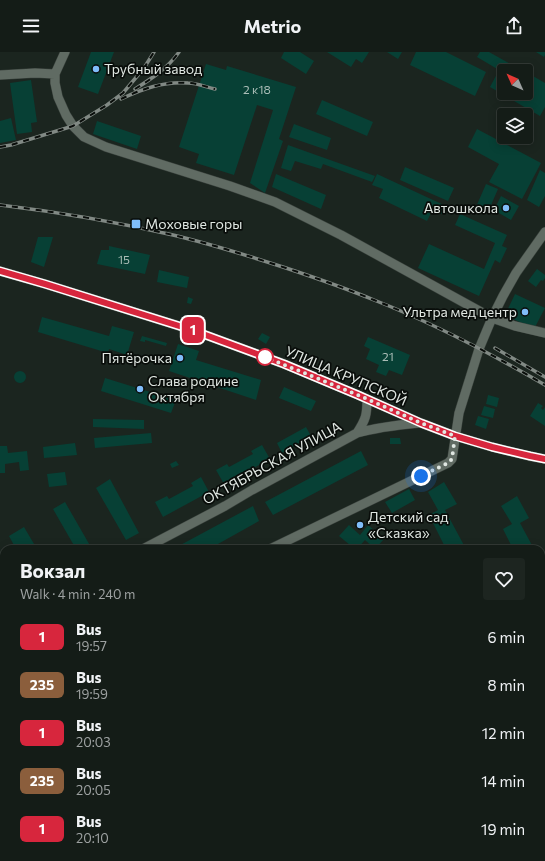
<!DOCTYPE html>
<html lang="en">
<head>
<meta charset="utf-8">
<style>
  :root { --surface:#141c17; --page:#1d2520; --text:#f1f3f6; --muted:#9da1a1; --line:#333a36 }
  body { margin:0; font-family:Commissioner,sans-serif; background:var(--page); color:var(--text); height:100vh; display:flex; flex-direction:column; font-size:15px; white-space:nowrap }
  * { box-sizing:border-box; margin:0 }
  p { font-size:13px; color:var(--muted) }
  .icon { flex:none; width:22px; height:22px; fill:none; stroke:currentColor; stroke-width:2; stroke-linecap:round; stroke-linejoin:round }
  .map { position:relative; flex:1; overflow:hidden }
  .side { position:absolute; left:0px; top:493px; width:545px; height:316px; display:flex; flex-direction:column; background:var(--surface); border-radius:12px 12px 0 0; box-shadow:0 2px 10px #0003,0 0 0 1px var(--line) }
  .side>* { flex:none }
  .badge { padding:0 8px; border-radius:6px; font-size:14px; line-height:26px }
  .needle { width:26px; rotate:315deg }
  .controls { position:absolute; left:497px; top:12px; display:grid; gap:8px }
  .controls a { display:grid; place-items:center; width:36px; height:36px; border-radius:4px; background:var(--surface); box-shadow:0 2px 10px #0003,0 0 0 1px var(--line); font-size:20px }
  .you { position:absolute; width:20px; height:20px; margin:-10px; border:3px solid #fff; border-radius:50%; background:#1a73e8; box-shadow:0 0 0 6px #1a73e833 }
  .map>.badge { position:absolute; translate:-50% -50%; box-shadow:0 0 0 2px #fff }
  .round { display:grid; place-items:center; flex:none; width:42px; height:42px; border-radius:4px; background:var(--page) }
  .summary { display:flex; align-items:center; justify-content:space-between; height:68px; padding:0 20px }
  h1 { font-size:19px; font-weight:700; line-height:30px }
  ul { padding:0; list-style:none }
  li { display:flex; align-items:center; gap:12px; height:48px; padding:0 20px }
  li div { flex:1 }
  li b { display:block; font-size:15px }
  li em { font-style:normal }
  li .badge { min-width:44px; font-weight:700; text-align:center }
  header { display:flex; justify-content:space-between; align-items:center; height:52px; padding:0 20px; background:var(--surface); font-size:18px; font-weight:700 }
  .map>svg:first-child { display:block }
  .building { fill:#074035 }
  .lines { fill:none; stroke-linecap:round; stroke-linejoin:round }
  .minor-casing { stroke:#3a423d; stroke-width:10 }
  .minor { stroke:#606b63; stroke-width:9 }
  .rail-casing { stroke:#818984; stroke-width:3.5 }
  .rail { stroke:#090d0a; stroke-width:2; stroke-dasharray:6; stroke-linecap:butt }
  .line-casing { stroke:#fff; stroke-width:9 }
  .line { stroke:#d7263d; stroke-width:6 }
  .walk { stroke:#e0e7e2; stroke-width:4; stroke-dasharray:0 7.2 }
  .poi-dot { fill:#80bdfa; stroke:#090d0a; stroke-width:1.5 }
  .stop-dot { fill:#fff; stroke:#d7263d; stroke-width:2 }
  .labels { text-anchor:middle; stroke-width:3.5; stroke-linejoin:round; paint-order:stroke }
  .number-label { font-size:12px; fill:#aabdb7 }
  .poi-label { font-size:14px; fill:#e0e7e2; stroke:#090d0a; text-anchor:start }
  .street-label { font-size:14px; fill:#e0e7e2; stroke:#090d0a }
</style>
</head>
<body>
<header><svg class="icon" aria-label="menu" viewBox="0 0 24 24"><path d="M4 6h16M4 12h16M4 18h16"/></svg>Metrio<svg class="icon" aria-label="share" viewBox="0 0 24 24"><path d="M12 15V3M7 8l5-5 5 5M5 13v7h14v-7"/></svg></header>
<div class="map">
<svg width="545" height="809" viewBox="0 0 545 809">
  <rect width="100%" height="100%" fill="#1b251f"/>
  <path class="building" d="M91 0H114L98 42 78 35Z
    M284 0H300L314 9 306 22 281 6Z
    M327 0H369L362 11 356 7 351 15Z
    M387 0H402L398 7Z
    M416 0H446L486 20 475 44 410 13Z
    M480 0H489L523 19H504V41H526V20L545 31V55L540 64 490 35 499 18 477 5Z
    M536 0H545V3L544 5Z
    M206 12 226 18 227 14 296 35 279 87 283 89 265 141 250 131 273 58 257 53 234 123 196 111 199 102 179 95Z
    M31 28 37 70 31 71 32 80 17 82 10 31Z
    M322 48 373 70 367 84 316 62Z
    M11 66 16 88 0 91V69Z
    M97 69 141 84 137 97 93 82Z
    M294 72 331 86 327 98 289 85Z
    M477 77 541 111 522 147 489 130 499 112 468 95Z
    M288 93 375 124 372 130 323 112 321 117 295 109 291 119 281 116Z
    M405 115 454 136 448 149 400 128Z
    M540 118 545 121V144L539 155 527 148Z
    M276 122 326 143 321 157 272 135Z
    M377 122 446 154 442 162 433 157 427 169 379 146 383 137 372 133Z
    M486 132 498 137 488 160 476 155Z
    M501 144 519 154 511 168 494 158Z
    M460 162 507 183 502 194 507 196 500 211 495 208 479 244 418 216 429 192 484 217 495 191 455 173Z
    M38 185H53L44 215 31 210Z
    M109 194 150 203 145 222 97 212 101 198H109Z
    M537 217 545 223V226L543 229 541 228 536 235 528 229Z
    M159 218 189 225 187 236 157 230Z
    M515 242 545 256 534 277 505 263Z
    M188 245 193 247 191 252 187 251Z
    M42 265 109 284 112 274 134 280 127 303 109 297 108 301 38 280Z
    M262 281 270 285 266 292 258 287Z
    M142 284 167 291 166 294 145 288V290L140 289Z
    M368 285 410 303 402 323 389 318 386 324 376 320 379 313 366 307 370 297 364 294Z
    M178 292 199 299 196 308 261 328 256 348 169 319Z
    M14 325a6 6 0 1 1 12 0a6 6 0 1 1-12 0Z
    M105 326 176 348 171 361 101 339Z
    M284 335 316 349 311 359 279 346Z
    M488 343 499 346 497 355 486 352Z
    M538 351 543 354 541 356 543 358 545 355V374L530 364Z
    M484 354 495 357 493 366 481 363Z
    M478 364 489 367 486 377 475 373Z
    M93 367 144 368V377L93 375Z
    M306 375 311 384 282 401 277 391Z
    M151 381 152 391 95 396 94 386Z
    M390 386H400L401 392H390Z
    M75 391 77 403 44 406 43 395Z
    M262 393 270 407 224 432 216 418 227 412 229 415 253 402 251 399Z
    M0 394H7L8 401 27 399 29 418 20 419 19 410 5 412V421H0Z
    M361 399 368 413 273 463 265 450Z
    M176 409 179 413 172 416 170 412Z
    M65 420 67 433 49 435 47 422Z
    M201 425 209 440 163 465 155 450 167 444 169 447 193 434 191 431Z
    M110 427 139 481 126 488 96 436Z
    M444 430 457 452 445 458 466 497H446L429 463 438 458 428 440Z
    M409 437 415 448 392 461 385 450Z
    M517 444 529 466 520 471 534 497H513L503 477 512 472 501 454Z
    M65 450 92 497H76L53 457Z
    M253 454 259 469 209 497H173Z
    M349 473 360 483 368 473 384 487 375 497 365 488 357 497H346L350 493 339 484Z
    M24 475 37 497H16L9 484Z
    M340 492 346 497H336Z
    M541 510 545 517V547L541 549Z
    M4 538V554L0 556V541Z
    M545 589V610L541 605V591Z
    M4 592V612L0 605V594Z
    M545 610V629L541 622V613Z
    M543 659H545V670H543Z
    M0 686 4 693V696L0 699Z
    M541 781H545V795H541Z
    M98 805H137V806L132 809H91Z
    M250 805H258V809H251Z
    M306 805H322L315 809H307L305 806Z
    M455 805H464L465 808 456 809Z"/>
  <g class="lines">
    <g class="minor-casing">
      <path id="minor" d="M65 0 55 22V31L58 45 66 63 73 74 84 85 106 95 230 134 275 150 341 183 492 266 515 274 545 281
        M0 23 35 21 55 22
        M0 219 45 232 192 278 284 312 358 343 421 371 455 384 492 395 529 404 545 407
        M357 381C366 367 367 363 367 347
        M143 497 225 454 252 438 357 381C378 375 398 373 419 371
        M270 497 448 411 452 407 459 361 479 297 492 266 503 244 516 221 545 180
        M0 574 4 572
        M541 655 545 653
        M0 707 4 705
        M0 742 4 751
        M0 791 4 780
        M0 805 4 804
        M413 805 414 809
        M244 809V805
        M514 809 545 808"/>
    </g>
    <use href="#minor" class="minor"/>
    <g class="rail-casing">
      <path id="rail" d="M135 37C151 27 168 16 179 0
        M121 47C142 37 164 29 188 31 197 31 206 35 215 37
        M0 95 11 93 73 74 107 53 123 41 144 16 154 0
        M0 153C58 160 116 170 173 183 211 192 249 204 286 216 316 226 345 236 374 248 433 271 490 301 545 333
        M495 296 545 325"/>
    </g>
    <use href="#rail" class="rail"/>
  </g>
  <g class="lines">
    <g class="line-casing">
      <path id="line" d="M0 219 45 232 192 278 284 312 358 343 421 371 455 384 492 395 530 404 545 407"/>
    </g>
    <use href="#line" class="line"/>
    <path class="walk" d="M265 305 358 343 421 371 455 384 452 407 448 411 421 424"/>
  </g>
  <g class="poi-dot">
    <circle cx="96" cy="17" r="4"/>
    <circle cx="506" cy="156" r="4"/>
    <rect x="131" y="167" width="10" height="10" rx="2"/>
    <circle cx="525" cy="260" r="4"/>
    <circle cx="180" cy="306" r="4"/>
    <circle cx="140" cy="337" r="4"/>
    <circle cx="360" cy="473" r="4"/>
  </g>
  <circle class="stop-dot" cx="265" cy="305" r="8"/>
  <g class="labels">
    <g class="number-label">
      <text x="257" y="42">2 к18</text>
      <text x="124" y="212">15</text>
      <text x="388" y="309">21</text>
    </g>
    <g class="poi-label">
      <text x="104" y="22">Трубный завод</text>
      <text x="498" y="161" text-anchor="end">Автошкола</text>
      <text x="145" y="177">Моховые горы</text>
      <text x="517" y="265" text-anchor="end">Ультра мед центр</text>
      <text x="172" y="311" text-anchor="end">Пятёрочка</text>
      <text x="148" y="334">Слава родине<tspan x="148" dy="16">Октября</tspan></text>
      <text x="368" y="470">Детский сад<tspan x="368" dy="16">«Сказка»</tspan></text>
    </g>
    <g class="street-label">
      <text transform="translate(346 324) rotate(23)" y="5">УЛИЦА КРУПСКОЙ</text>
      <text transform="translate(272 411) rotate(-29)" y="5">ОКТЯБРЬСКАЯ УЛИЦА</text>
    </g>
  </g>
</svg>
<div class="controls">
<a><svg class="needle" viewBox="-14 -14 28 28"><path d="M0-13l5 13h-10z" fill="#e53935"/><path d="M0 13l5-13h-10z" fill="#9da1a1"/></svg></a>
<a><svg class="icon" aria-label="layers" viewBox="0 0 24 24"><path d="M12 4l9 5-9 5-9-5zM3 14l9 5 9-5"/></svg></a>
</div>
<div class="you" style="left:421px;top:424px"></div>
<b class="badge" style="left:193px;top:278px;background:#d7263d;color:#fff">1</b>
<section class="side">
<div class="summary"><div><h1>Вокзал</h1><p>Walk · 4 min · 240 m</p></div><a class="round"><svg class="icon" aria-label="heart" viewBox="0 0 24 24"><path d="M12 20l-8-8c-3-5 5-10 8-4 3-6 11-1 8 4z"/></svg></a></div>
<ul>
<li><span class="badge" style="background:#d7263d;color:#fff">1</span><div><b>Bus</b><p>19:57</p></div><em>6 min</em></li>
<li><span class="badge" style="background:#8b5e3c;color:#fff">235</span><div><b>Bus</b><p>19:59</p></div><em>8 min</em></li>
<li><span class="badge" style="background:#d7263d;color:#fff">1</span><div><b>Bus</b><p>20:03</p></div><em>12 min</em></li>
<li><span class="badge" style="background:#8b5e3c;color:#fff">235</span><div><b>Bus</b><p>20:05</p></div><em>14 min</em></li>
<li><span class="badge" style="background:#d7263d;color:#fff">1</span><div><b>Bus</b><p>20:10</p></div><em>19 min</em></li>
</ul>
</section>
</div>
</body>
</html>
